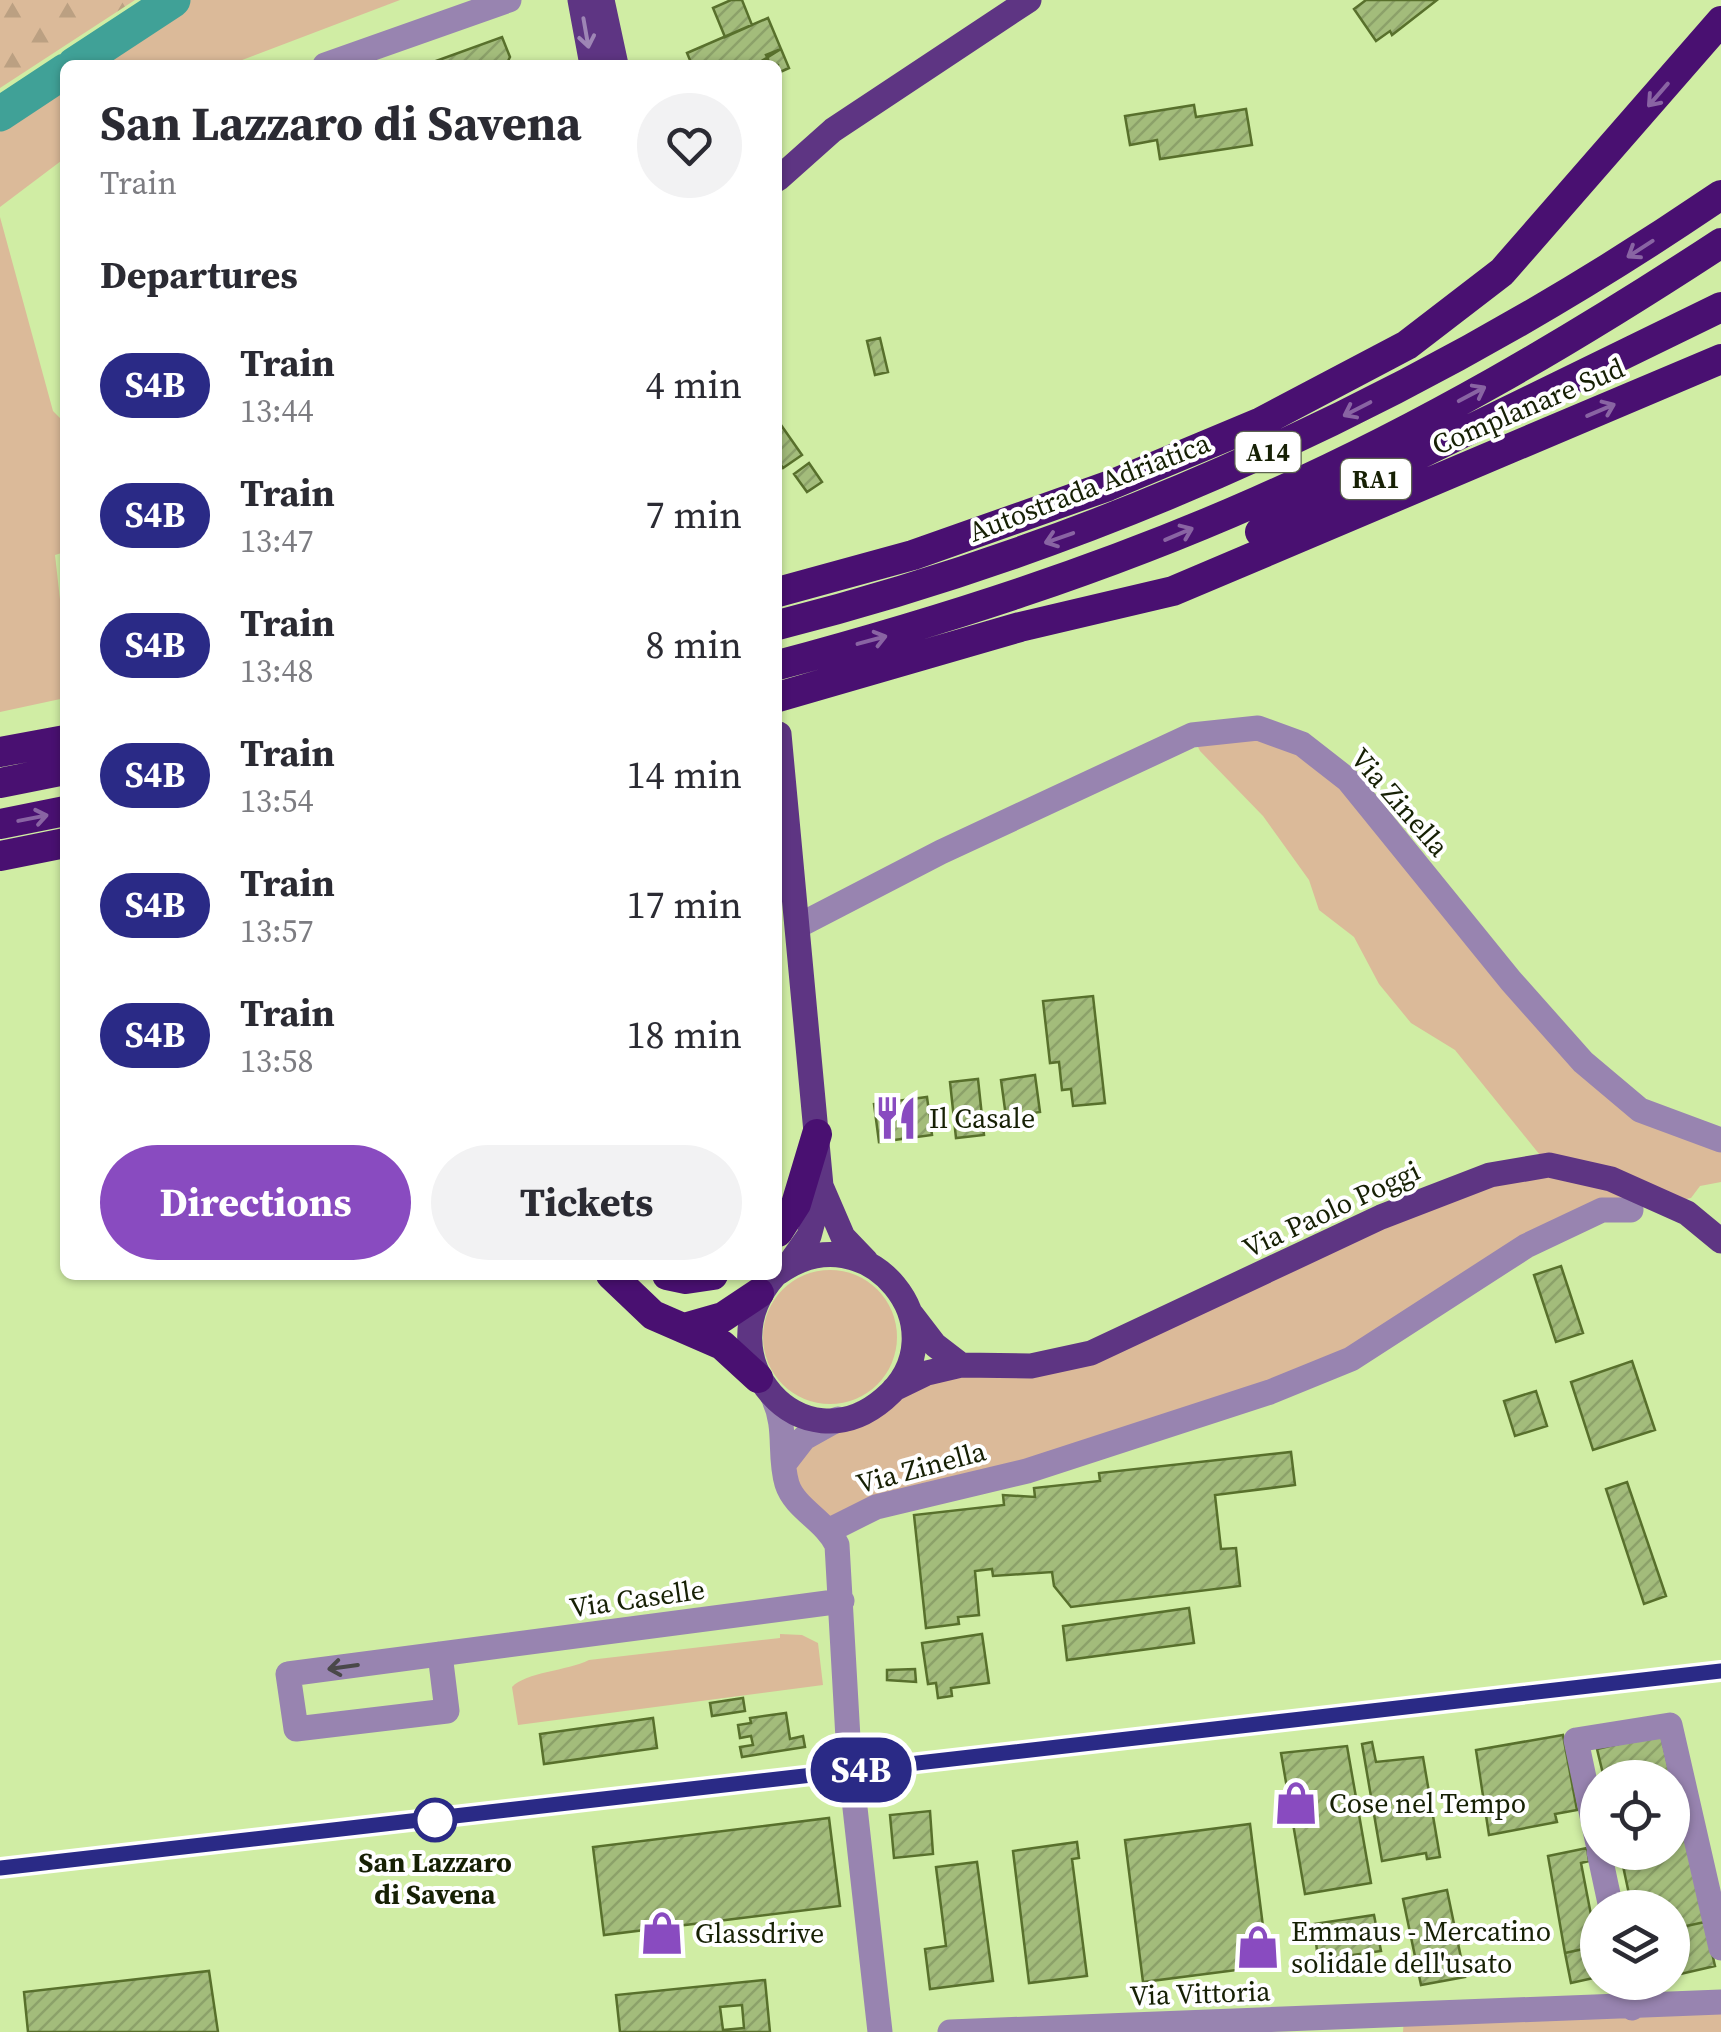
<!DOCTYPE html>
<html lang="en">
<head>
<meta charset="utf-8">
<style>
  :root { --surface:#fff; --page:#f2f2f3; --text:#2b2b33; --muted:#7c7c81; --accent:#894bc0 }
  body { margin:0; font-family:"Source Serif 4",serif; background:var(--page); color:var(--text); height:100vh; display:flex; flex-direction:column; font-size:38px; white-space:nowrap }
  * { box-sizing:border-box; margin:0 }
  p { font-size:32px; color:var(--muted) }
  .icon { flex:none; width:55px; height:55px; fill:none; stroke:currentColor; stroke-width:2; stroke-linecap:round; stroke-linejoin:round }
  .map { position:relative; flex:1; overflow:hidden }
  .sheet { position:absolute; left:60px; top:60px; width:722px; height:1220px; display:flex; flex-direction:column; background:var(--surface); border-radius:15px; box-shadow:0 2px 8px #0004 }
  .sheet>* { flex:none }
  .badge { padding:0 20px; border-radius:32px; font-size:35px; line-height:65px }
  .controls { position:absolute; left:1580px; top:1760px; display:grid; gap:20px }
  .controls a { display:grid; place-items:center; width:110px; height:110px; border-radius:50%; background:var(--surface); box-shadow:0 2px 8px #0004; font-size:50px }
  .map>.badge { position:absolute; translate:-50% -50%; box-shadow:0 0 0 5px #fff }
  h2 { padding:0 40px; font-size:38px; line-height:90px }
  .round { display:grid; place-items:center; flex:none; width:105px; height:105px; border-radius:52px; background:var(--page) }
  .headline { display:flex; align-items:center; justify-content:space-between; height:170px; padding:0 40px }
  h1 { font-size:48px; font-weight:700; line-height:75px }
  .primary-button { display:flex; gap:20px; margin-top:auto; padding:20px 40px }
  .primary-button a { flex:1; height:115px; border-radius:60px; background:var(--accent); color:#fff; font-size:40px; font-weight:700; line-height:115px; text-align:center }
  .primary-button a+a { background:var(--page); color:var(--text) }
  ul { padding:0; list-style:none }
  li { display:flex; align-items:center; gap:30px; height:130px; padding:0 40px }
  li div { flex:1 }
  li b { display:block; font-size:38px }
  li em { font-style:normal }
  li .badge { min-width:110px; font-weight:700; text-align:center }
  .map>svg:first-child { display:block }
  .grass { fill:#dbba99 }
  .forest { fill:url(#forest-firs) }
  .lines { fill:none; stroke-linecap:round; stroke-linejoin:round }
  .river { stroke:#40a197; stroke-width:35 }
  .building { fill:url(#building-hatch); stroke:#58702c; stroke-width:2.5; fill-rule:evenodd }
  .minor { stroke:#9884b0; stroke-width:25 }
  .major { stroke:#5e3583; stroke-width:25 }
  .highway { stroke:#491071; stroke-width:30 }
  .rail-casing { stroke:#718452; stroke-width:10 }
  .rail { stroke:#fff; stroke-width:6; stroke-dasharray:19; stroke-linecap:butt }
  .oneway { stroke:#9e86b5 }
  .oneway2 { stroke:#8964a3 }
  .oneway3 { stroke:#4a4849 }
  .line-casing { stroke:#fff; stroke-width:22 }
  .line { stroke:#2a2a86; stroke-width:15 }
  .stop-dot { fill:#fff; stroke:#2a2a86; stroke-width:5 }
  .labels { text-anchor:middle; stroke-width:8; stroke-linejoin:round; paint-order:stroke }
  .shield { fill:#fff; stroke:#5c634f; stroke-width:2.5 }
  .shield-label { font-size:25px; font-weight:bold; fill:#162004 }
  .street-label { font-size:28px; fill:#162004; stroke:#fff }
  .poi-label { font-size:28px; fill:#162004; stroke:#fff; text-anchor:start }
  .stop-label { font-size:28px; font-weight:bold; fill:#162004; stroke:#fff }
</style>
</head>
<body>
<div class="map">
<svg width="1721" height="2032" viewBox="0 0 1721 2032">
  <defs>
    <pattern id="forest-firs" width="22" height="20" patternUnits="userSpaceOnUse" patternTransform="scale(2.5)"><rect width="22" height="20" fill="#dbba99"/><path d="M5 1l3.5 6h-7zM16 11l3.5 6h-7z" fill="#bba082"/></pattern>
    <pattern id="building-hatch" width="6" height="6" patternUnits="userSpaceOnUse" patternTransform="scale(2.5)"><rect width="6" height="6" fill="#a3bc7b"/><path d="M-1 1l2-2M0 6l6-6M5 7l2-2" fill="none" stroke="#8ca169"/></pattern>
  </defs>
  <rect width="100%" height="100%" fill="#d0eda4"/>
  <path class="grass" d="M173 0H400L229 65H74Z
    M65 71V158L0 207V114Z
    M0 217 53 411 65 423V552L55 555 65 644V698L0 712Z
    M1192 735 1302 744 1640 1110 1721 1140V1182L1700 1186 1691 1198 1631 1210H1602L1351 1359 830 1530 794 1497V1448L927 1373 1031 1366 1295 1258 1548 1165 1455 1050 1411 1023 1379 984 1354 937 1319 910 1309 880 1263 816 1200 751Z
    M763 1337a67 67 0 1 1 134 0a67 67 0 1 1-134 0Z
    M780 1634 802 1635 818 1643 823 1685 518 1725 512 1687C526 1672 567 1671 589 1660L780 1638Z
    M1721 2013V2032H1403L1404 2016Z"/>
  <path class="forest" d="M0 0H135L0 88Z"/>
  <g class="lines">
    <path class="river" d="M74 65 173 0
      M0 114 65 71"/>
  </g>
  <path class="building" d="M731 0H742L752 25 725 37 713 8Z
    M1366 0H1437L1392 35 1390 31 1376 41 1354 9Z
    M768 18 781 49 766 55 768 59 755 65H692L687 53Z
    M502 37 510 57 506 65H425Z
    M781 49 789 68 778 73V65H755Z
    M1194 105 1196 117 1246 109 1252 145 1160 159 1157 140 1130 145 1125 116Z
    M880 338 888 372 875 375 867 341Z
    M781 425 802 455 783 468 778 461Z
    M809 463 822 482 807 492 794 474Z
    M1093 996 1105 1103 1073 1106 1071 1089 1062 1090 1059 1062 1050 1063 1043 1001Z
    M1035 1075 1040 1112 1006 1117 1001 1080Z
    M978 1079 984 1135 956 1138 950 1082Z
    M927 1097 932 1135 879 1142 874 1104Z
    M1561 1266 1583 1333 1556 1342 1534 1275Z
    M1632 1361 1655 1430 1593 1450 1571 1382Z
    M1536 1391 1547 1426 1515 1436 1504 1401Z
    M1291 1452 1295 1485 1215 1495 1221 1549 1236 1548 1240 1586 1071 1607 1054 1586 1052 1572 993 1576 992 1569 975 1571 979 1615 958 1617 959 1624 926 1628 914 1515 1004 1505 1003 1495 1035 1497 1034 1488 1100 1481 1099 1473Z
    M1627 1482 1666 1596 1644 1604 1606 1489Z
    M1189 1608 1194 1643 1067 1660 1063 1626Z
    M982 1634 989 1683 951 1688 952 1696 938 1698 936 1683 928 1684 922 1643Z
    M915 1669 916 1682 887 1680V1670Z
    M743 1698 745 1711 712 1716 710 1703Z
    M786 1713 790 1739 803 1736 805 1747 742 1757 740 1747 753 1745 751 1736 740 1738 738 1725 751 1723 750 1718Z
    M653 1718 657 1748 544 1764 540 1734Z
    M1661 1734 1671 1778H1604L1597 1749Z
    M1563 1735 1577 1810 1555 1814 1557 1822 1489 1835 1476 1750Z
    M1372 1742 1376 1762 1423 1757 1440 1857 1427 1859 1426 1853 1382 1861 1362 1744Z
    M1347 1746 1371 1883 1305 1894 1281 1753Z
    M1672 1783 1705 1922 1672 1929V1908H1632L1620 1852H1672Z
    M930 1811 933 1854 894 1858 890 1815Z
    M829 1818 840 1906 604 1935 593 1847Z
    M1250 1824 1268 1966 1143 1982 1125 1840Z
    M1077 1842 1079 1858 1072 1859 1087 1976 1029 1983 1013 1851Z
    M1587 1848 1589 1861 1581 1863 1597 1946 1565 1953 1548 1856Z
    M977 1862 993 1981 930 1989 925 1949 946 1946 936 1867Z
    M1447 1890 1465 1977 1421 1985 1403 1899Z
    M1374 1915 1381 1951 1318 1960 1314 1924Z
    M1705 1922 1715 1966 1672 1976V1929Z
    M1597 1946 1598 1977 1571 1983 1565 1953Z
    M209 1971 218 2032H28L24 1992Z
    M765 1980 770 2032H620L616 1995ZM742 2005 744 2028 723 2030 720 2007Z"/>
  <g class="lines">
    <path class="minor" d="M325 65 509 0
      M800 925 941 852 1192 735 1258 728 1302 744 1348 780 1511 981 1583 1062 1640 1110 1721 1140
      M773 1397C788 1429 778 1454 787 1484 795 1509 825 1520 837 1545L849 1756
      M787 1460 804 1438 838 1419
      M830 1530 876 1507 1027 1471 1270 1392 1351 1359 1526 1246 1602 1210H1631
      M440 1654 447 1711 296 1729 288 1674 842 1601
      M854 1799 880 2032
      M1598 1844 1576 1740 1670 1725 1721 1948
      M1599 1852 1611 1908
      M1627 1982 1632 2008
      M950 2032 1721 2002"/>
    <path class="major" d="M580 0 592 65
      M602 0 616 65
      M778 179 833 130 1029 0
      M779 734 821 1186 843 1237 866 1261
      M790 1263 809 1236 821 1191
      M775 1275C702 1357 802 1469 884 1399 965 1331 867 1208 778 1273
      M912 1315 935 1345 961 1365
      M894 1389 927 1373 961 1365 1031 1366 1091 1353 1381 1217 1490 1175 1549 1165 1611 1179 1687 1213 1721 1241"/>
    <path class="highway" d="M1260 532 1721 307
      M778 592 913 555 1108 486 1261 422 1407 345 1502 272 1721 21
      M778 625C1115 539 1433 391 1721 195
      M778 665C942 621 1102 570 1258 501 1420 430 1573 340 1721 243
      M778 697 1020 627 1173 591 1721 359
      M0 752 65 740
      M0 783 65 770
      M0 824 65 811
      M0 856 65 843
      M778 1232 796 1204 817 1134
      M611 1275 653 1315 722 1345 758 1378
      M667 1275 686 1279 713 1275
      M688 1327 723 1317 759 1293"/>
    <g class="rail-casing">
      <path id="rail" d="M0 1868 1721 1671"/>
    </g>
    <use href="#rail" class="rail"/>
  </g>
  <defs><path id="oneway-shaft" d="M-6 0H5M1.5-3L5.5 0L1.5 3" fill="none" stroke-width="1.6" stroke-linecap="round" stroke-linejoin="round" transform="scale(2.5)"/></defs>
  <use class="oneway" href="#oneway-shaft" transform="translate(586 33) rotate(80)"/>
  <g class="oneway2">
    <use href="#oneway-shaft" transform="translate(1658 95) rotate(131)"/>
    <use href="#oneway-shaft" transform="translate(1640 249) rotate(147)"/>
    <use href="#oneway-shaft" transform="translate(1472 394) rotate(-28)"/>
    <use href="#oneway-shaft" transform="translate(1357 409) rotate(153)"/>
    <use href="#oneway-shaft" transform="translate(1601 410) rotate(-23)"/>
    <use href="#oneway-shaft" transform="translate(1179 534) rotate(-23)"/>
    <use href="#oneway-shaft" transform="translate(1059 538) rotate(161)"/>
    <use href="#oneway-shaft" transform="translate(872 640) rotate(-15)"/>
    <use href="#oneway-shaft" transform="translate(33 818) rotate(-11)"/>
  </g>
  <use class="oneway3" href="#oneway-shaft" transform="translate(343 1667) rotate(172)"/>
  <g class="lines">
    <g class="line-casing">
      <path id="line" d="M0 1868 1721 1671"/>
    </g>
    <use href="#line" class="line"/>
  </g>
  <defs>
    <g id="restaurant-bare" transform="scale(3.45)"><path d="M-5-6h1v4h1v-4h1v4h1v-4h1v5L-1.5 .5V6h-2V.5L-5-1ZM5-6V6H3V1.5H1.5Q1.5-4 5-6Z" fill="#894bc0" stroke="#fff" stroke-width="2.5" paint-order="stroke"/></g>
    <g id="shop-bare" transform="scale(3.45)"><path d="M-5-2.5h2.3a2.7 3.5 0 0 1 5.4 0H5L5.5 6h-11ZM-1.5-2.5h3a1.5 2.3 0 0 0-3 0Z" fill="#894bc0" stroke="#fff" stroke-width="2.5" paint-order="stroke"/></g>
  </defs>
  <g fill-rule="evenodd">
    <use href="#restaurant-bare" x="896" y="1118"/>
    <use href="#shop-bare" x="1296" y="1803"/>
    <use href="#shop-bare" x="662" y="1933"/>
    <use href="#shop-bare" x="1258" y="1947"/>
  </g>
  <circle class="stop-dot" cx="435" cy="1820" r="20"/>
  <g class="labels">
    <g class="shield">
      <rect x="1235.5" y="432" width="65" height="40" rx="8"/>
      <rect x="1341" y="459" width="70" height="40" rx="8"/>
    </g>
    <g class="shield-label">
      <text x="1268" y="461">A14</text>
      <text x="1376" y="488">RA1</text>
    </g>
    <g class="street-label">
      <text transform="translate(1528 406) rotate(-23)" y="10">Complanare Sud</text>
      <text transform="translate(1089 487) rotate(-21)" y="10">Autostrada Adriatica</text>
      <text transform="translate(1400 802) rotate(49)" y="10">Via Zinella</text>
      <text transform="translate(1331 1209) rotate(-25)" y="10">Via Paolo Poggi</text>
      <text transform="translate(921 1467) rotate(-15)" y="10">Via Zinella</text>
      <text transform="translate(637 1598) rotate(-8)" y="10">Via Caselle</text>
      <text transform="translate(1200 1993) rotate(-2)" y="10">Via Vittoria</text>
    </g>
    <g class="poi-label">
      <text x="929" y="1128">Il Casale</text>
      <text x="1329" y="1813">Cose nel Tempo</text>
      <text x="1291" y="1941">Emmaus - Mercatino<tspan x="1291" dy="32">solidale dell'usato</tspan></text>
      <text x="695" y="1943">Glassdrive</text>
    </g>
    <g class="stop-label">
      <text x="435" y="1872">San Lazzaro<tspan x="435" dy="32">di Savena</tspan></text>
    </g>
  </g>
</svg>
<div class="controls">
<a><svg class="icon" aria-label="locate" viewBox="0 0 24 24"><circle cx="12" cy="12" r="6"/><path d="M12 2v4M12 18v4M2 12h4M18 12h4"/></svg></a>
<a><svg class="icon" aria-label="layers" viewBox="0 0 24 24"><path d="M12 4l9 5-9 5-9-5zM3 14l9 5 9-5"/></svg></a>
</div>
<b class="badge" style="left:861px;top:1770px;background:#2a2a86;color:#fff">S4B</b>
<section class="sheet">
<div class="headline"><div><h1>San Lazzaro di Savena</h1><p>Train</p></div><a class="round"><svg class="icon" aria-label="heart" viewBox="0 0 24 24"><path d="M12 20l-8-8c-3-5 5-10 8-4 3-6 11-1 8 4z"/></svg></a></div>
<h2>Departures</h2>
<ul>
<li><span class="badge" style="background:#2a2a86;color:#fff">S4B</span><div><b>Train</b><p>13:44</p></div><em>4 min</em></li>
<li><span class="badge" style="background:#2a2a86;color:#fff">S4B</span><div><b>Train</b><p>13:47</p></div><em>7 min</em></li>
<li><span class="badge" style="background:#2a2a86;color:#fff">S4B</span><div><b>Train</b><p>13:48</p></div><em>8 min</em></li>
<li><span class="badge" style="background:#2a2a86;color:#fff">S4B</span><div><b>Train</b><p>13:54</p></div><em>14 min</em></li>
<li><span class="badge" style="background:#2a2a86;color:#fff">S4B</span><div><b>Train</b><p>13:57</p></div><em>17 min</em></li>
<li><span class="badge" style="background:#2a2a86;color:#fff">S4B</span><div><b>Train</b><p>13:58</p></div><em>18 min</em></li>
</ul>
<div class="primary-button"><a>Directions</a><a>Tickets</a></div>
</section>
</div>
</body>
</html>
